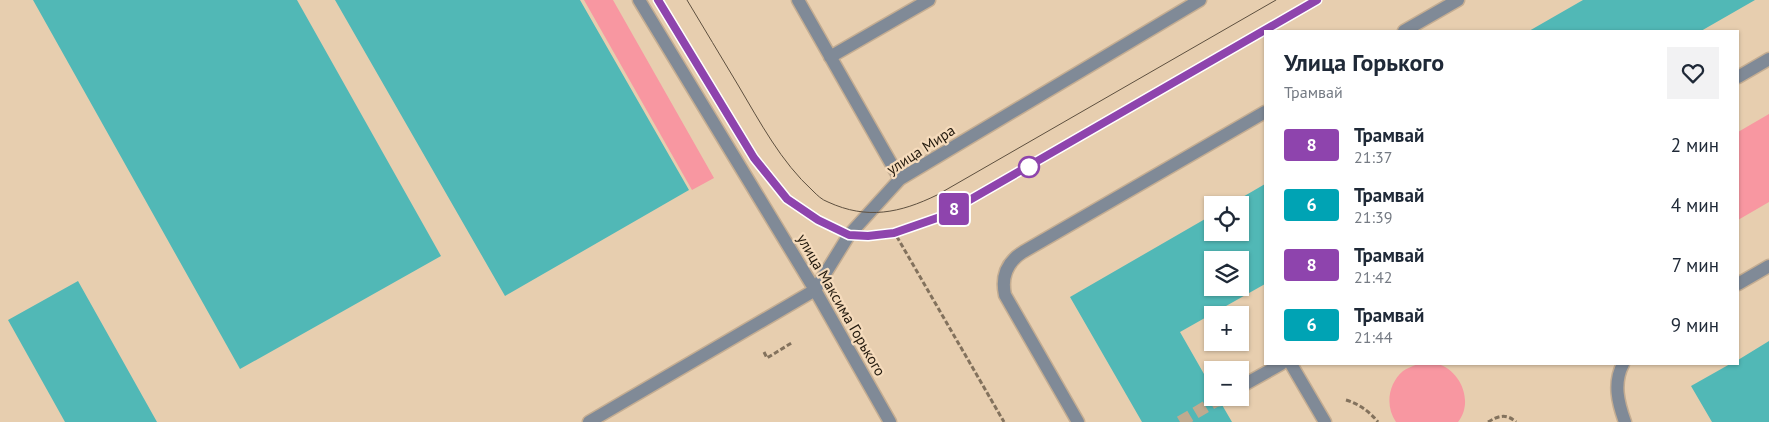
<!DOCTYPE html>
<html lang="ru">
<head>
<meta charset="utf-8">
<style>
  :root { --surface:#fff; --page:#f2f2f3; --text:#1f2937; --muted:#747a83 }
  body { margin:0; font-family:"PT Sans",sans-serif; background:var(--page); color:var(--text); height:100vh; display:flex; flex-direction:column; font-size:19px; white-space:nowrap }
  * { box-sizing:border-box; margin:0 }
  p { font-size:16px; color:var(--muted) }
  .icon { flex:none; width:28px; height:28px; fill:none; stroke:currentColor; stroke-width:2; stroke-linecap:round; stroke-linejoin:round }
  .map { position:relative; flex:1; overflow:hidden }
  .sheet { position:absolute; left:1264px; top:30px; width:475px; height:335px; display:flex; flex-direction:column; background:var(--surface); border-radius:0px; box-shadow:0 1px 4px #0004 }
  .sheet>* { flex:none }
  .badge { padding:0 10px; border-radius:4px; font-size:18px; line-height:32px }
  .controls { position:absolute; left:1204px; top:196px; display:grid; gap:10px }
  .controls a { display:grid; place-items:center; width:45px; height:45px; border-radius:0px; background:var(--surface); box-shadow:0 1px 4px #0004; font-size:25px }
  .map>.badge { position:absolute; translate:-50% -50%; box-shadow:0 0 0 2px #fff }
  .round { display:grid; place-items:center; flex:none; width:52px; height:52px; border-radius:0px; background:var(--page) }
  .overview { display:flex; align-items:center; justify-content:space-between; height:85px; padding:0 20px }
  h1 { font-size:24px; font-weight:700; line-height:38px }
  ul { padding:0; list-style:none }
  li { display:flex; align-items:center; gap:15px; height:60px; padding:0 20px }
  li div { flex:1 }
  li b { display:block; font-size:19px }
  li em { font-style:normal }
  li .badge { min-width:55px; font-weight:700; text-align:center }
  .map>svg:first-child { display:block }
  .green { fill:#f897a1 }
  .building { fill:#51b8b6; fill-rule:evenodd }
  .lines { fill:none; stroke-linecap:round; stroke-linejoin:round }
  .minor-tunnel { stroke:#c0aa8f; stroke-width:12; stroke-dasharray:12 6; stroke-linecap:butt }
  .minor-casing { stroke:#c4ad92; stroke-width:15 }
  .path { stroke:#83725d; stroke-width:3; stroke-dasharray:5 2.5; stroke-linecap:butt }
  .minor { stroke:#808a97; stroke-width:12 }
  .tram { stroke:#5e503f; stroke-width:1 }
  .line-casing { stroke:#fff; stroke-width:11 }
  .line { stroke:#8e44ad; stroke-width:8 }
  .stop-dot { fill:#fff; stroke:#8e44ad; stroke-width:2.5 }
  .labels { text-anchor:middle; stroke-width:4.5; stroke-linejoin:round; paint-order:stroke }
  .street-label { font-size:15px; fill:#22190d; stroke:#f5dbbc }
</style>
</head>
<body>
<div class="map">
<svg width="1769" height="422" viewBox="0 0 1769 422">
  <rect width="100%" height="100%" fill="#e7ceaf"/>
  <path class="green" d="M584 0H613L714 178 692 190Z
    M1769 114V202L1738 220V132Z
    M1418 364C1424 364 1432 362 1438 364 1461 371 1474 402 1458 422H1396C1385 406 1388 384 1403 371 1407 368 1413 366 1418 364Z"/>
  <path class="building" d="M33 0H297L441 256 240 369Z
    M335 0H580L689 190 505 296Z
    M1583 0H1755L1701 31H1529Z
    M1265 184V284L1180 332 1212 388V398H1218L1232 422H1142L1070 297 1212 215V232H1240V205H1229ZM1212 260H1240V288H1212Z
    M78 281 157 422H65L8 320Z
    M1769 341V422H1712L1691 386 1730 364H1738V360Z"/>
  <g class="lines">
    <path class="minor-tunnel" d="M1180 422 1219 399"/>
    <g class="minor-casing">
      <path id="minor" d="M639 0 815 290 890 422
        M798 0 900 179
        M1404 31 1458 0
        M830 57 929 0
        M1738 77 1769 59
        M1738 284 1769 266
        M1291 364 1325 422
        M1623 364C1613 383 1618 403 1625 422
        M1240 387 1281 364
        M1219 399 1223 398
        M589 422 815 290 849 235 900 179 1200 0
        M1078 422 1005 295C1001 276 1007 262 1023 252L1265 112"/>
    </g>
    <path class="path" d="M893 230 1004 422
      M764 352 767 358 793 342
      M1346 400C1359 404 1369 411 1378 422
      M1488 422C1498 416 1506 413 1516 422"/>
    <use href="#minor" class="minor"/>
    <path class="tram" d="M658 0 754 158 787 199 818 220 849 235 867 236 895 233 940 217 1318 0
      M687 0C704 28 721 57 738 85 760 122 781 162 813 191 817 195 822 200 828 202 867 220 900 213 937 195L1276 0"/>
  </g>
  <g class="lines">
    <g class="line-casing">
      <path id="line" d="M658 0 754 158 787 199 818 220 849 235 868 236 894 233 940 217 1317 0"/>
    </g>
    <use href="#line" class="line"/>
  </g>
  <circle class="stop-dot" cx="1029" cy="167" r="10"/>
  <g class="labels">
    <g class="street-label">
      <text transform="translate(921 150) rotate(-33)" y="5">улица Мира</text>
      <text transform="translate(841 305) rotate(60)" y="5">улица Максима Горького</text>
    </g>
  </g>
</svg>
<div class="controls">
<a><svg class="icon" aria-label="locate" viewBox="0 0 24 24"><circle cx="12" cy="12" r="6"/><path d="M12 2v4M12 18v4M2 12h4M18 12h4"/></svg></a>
<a><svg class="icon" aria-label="layers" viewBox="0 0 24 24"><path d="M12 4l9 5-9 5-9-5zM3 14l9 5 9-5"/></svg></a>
<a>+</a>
<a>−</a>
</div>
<b class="badge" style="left:954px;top:209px;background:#8e44ad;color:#fff">8</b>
<section class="sheet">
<div class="overview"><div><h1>Улица Горького</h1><p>Трамвай</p></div><a class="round"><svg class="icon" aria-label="heart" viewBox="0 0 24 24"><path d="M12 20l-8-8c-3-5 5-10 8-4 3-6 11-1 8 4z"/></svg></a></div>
<ul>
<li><span class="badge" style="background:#8e44ad;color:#fff">8</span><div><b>Трамвай</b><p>21:37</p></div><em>2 мин</em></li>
<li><span class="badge" style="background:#00a3b4;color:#fff">6</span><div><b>Трамвай</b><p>21:39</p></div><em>4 мин</em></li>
<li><span class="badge" style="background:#8e44ad;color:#fff">8</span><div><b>Трамвай</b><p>21:42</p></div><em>7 мин</em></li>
<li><span class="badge" style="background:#00a3b4;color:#fff">6</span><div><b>Трамвай</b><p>21:44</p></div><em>9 мин</em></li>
</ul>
</section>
</div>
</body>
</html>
